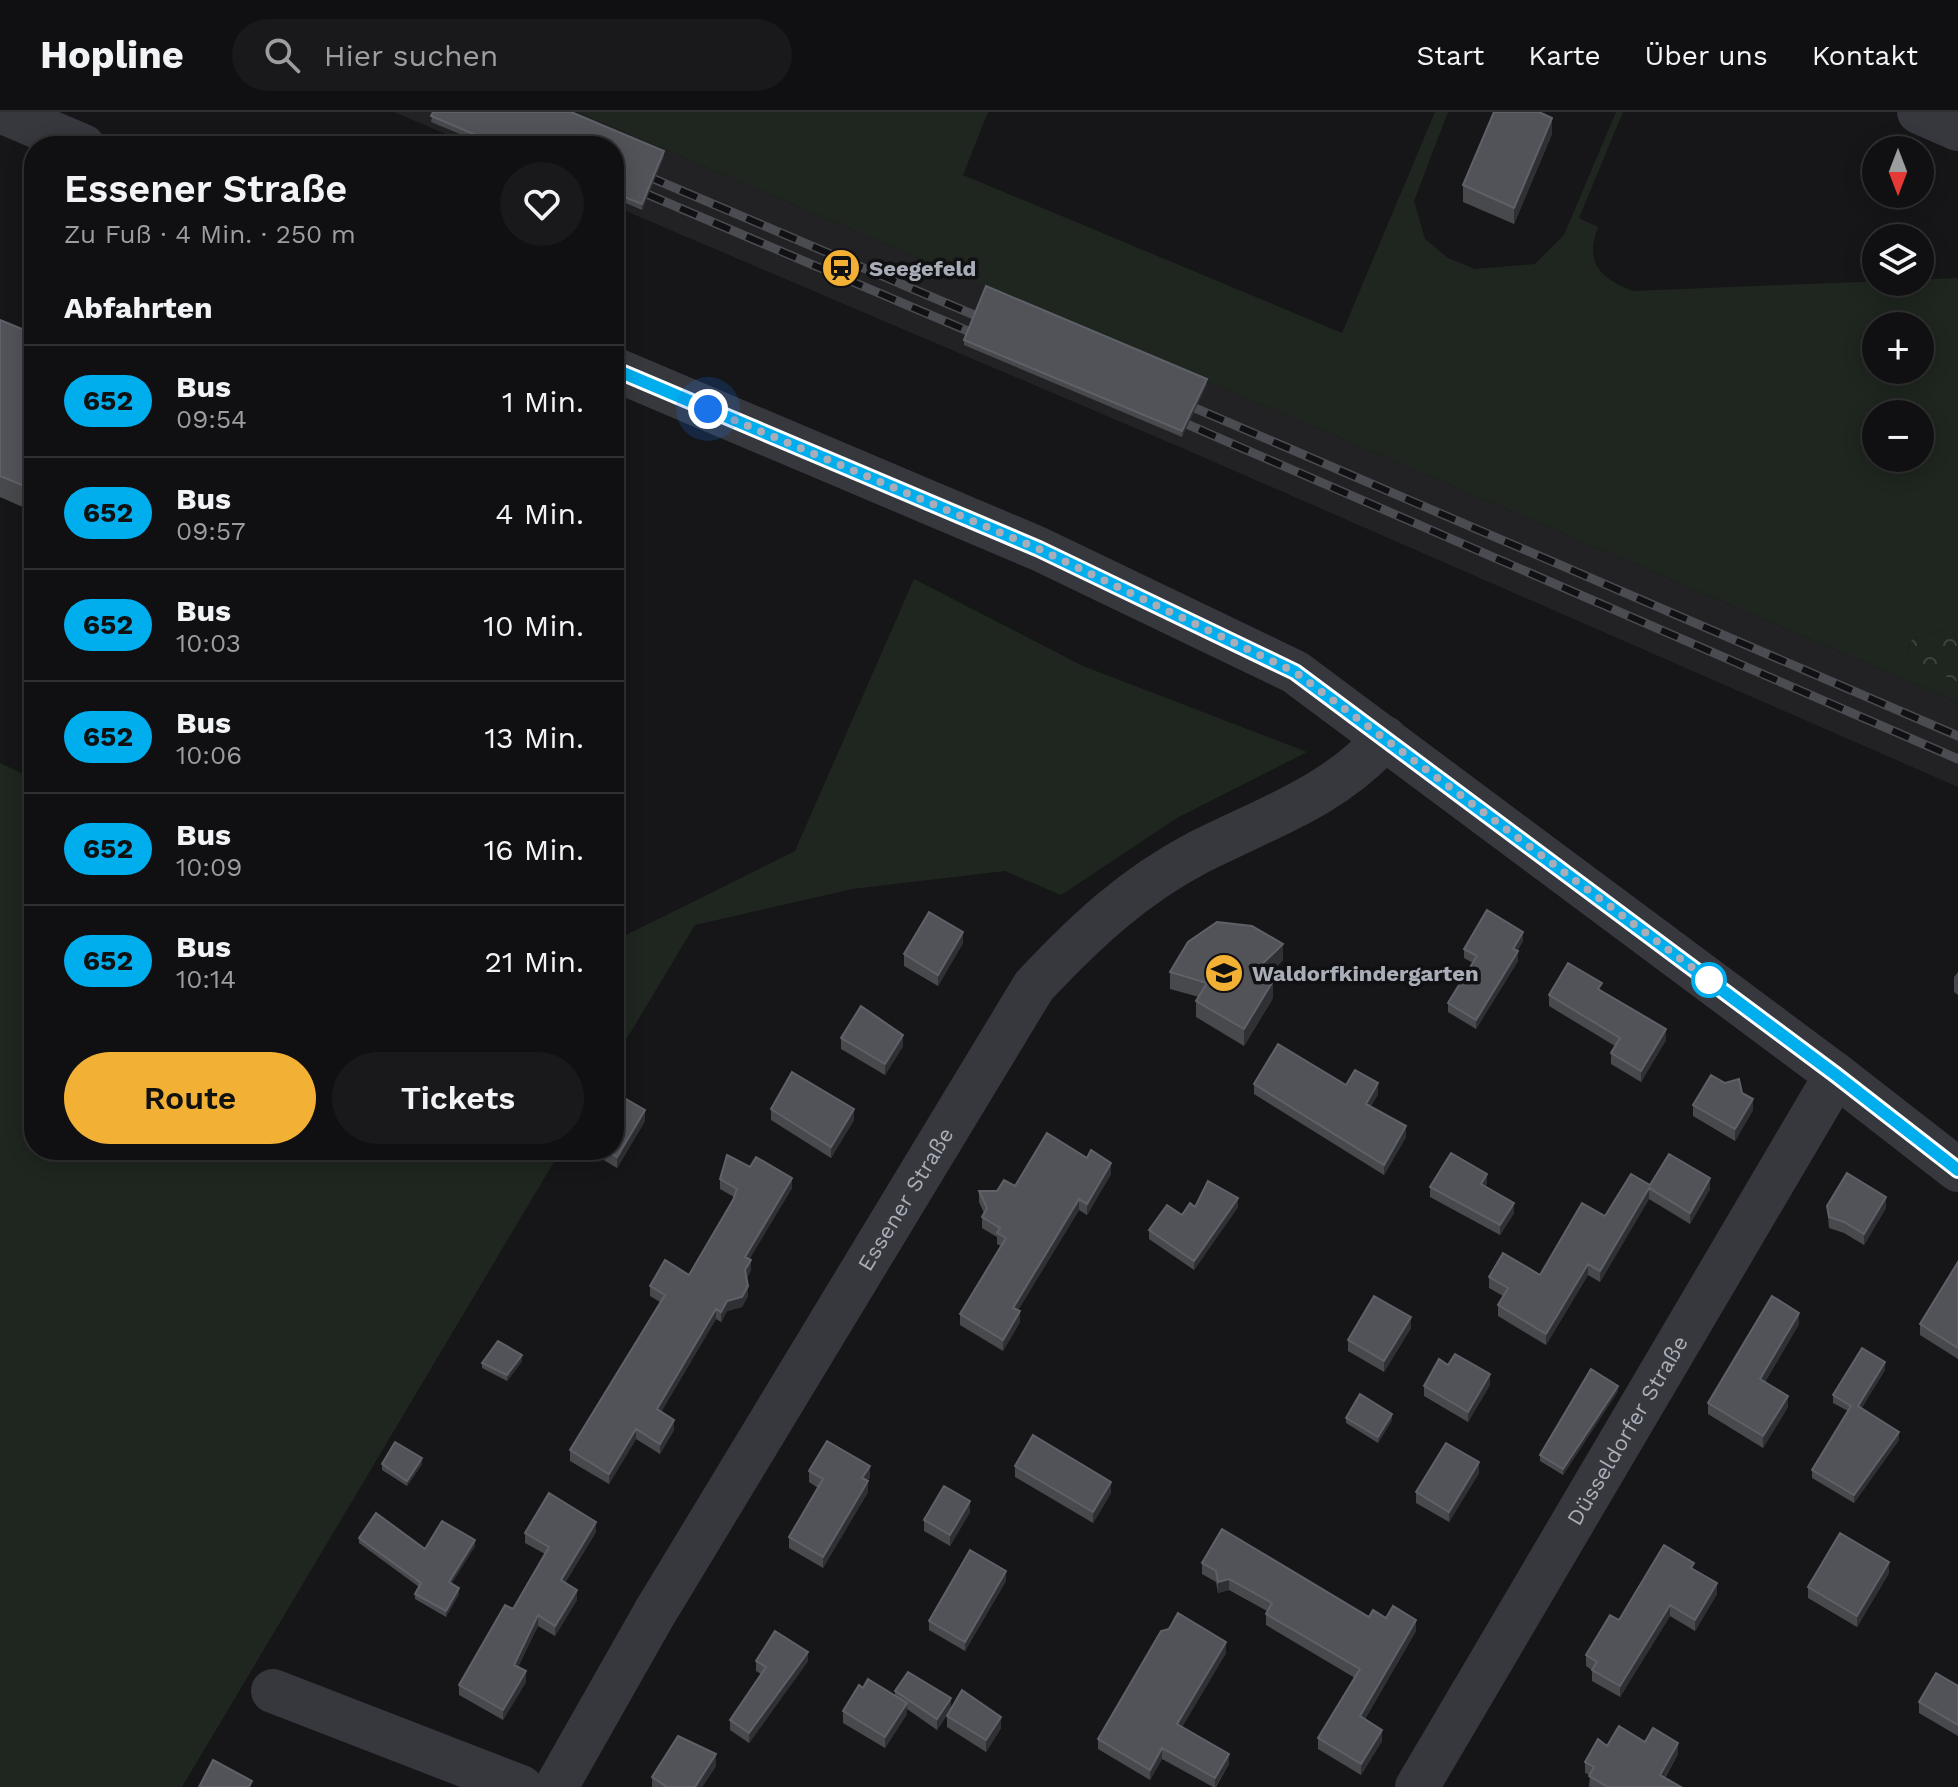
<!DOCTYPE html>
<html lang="de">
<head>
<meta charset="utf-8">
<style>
  :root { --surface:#101012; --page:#19191b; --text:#f1f3f6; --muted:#9c9d9f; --line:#303032; --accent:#f2b134 }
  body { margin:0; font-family:"Work Sans",sans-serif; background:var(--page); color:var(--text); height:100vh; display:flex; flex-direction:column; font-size:30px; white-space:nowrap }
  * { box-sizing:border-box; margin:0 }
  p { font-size:26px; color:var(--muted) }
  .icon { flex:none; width:44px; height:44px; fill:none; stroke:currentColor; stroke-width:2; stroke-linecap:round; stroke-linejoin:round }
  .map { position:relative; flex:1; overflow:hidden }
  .drawer { position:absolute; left:24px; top:24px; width:600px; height:1024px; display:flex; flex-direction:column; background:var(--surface); border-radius:32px; box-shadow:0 4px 20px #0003,0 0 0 2px var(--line) }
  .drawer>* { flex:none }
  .badge { padding:0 16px; border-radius:26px; font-size:28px; line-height:52px }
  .needle { width:52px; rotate:180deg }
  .tools { position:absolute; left:1862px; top:24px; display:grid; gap:16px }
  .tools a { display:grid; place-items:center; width:72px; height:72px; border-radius:50%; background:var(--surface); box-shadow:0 4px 20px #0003,0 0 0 2px var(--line); font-size:40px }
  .you { position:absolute; width:40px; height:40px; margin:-20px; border:6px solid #fff; border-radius:50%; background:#1a73e8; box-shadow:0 0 0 12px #1a73e833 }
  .map>.badge { position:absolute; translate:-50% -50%; box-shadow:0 0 0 4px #fff }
  h2 { padding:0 40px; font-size:30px; line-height:72px }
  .round { display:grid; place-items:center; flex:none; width:84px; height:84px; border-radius:42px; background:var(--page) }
  .overview { display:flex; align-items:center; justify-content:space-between; height:136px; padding:0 40px }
  h1 { font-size:38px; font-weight:600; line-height:60px }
  .cta { display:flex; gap:16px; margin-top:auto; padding:16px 40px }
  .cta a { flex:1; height:92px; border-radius:48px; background:var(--accent); color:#111; font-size:32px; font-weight:600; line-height:92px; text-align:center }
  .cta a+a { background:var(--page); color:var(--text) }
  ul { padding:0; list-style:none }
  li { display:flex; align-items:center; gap:24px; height:112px; padding:0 40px; border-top:2px solid var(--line) }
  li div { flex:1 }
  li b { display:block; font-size:30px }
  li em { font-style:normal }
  li .badge { min-width:88px; font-weight:700; text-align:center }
  header { display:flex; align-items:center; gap:48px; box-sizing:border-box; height:112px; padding:0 40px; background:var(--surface); border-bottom:2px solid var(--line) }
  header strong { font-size:38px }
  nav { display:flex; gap:44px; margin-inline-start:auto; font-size:28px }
  .search { width:560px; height:72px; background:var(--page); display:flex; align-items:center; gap:20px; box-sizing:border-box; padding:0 28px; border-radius:44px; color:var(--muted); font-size:30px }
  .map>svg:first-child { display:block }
  .built { fill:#222225 }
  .grass { fill:#1e261f; fill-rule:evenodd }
  .forest { fill:url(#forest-crowns) }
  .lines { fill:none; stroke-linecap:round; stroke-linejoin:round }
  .minor { stroke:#37383d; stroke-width:44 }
  .rail-casing { stroke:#4a4c52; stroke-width:9 }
  .rail { stroke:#111113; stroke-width:6; stroke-dasharray:18; stroke-linecap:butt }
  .wall { fill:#47494d }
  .shaded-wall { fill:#2f3033 }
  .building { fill:#525359; stroke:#5f6168; stroke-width:2 }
  .line-casing { stroke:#fff; stroke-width:18 }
  .line { stroke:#00aded; stroke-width:12 }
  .walk { stroke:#a8adb8; stroke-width:8; stroke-dasharray:0 14.4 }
  .stop-dot { fill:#fff; stroke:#00aded; stroke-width:4 }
  .labels { text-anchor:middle; stroke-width:7; stroke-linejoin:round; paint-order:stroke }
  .poi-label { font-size:22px; font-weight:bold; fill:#a8adb8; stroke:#111113; text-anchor:start }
  .street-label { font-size:22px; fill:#a8adb8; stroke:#111113 }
</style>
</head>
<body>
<header>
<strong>Hopline</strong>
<div class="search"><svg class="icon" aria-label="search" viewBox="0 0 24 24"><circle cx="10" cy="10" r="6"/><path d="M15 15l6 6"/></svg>Hier suchen</div>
<nav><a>Start</a><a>Karte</a><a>Über uns</a><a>Kontakt</a></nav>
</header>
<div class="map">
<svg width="1958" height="1675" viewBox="0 0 1958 1675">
  <defs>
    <pattern id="forest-crowns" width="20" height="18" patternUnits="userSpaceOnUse" patternTransform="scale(2)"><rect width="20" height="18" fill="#1e261f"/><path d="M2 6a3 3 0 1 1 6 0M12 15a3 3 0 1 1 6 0" fill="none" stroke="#3c433d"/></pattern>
  </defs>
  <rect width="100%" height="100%" fill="#161618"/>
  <path class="built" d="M394 0H577L1958 590V675L1196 342 614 94V34H474Z"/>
  <path class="grass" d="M577 0H988L963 63 1342 221 1435 0H1448L1414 89 1425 127 1448 146 1475 157 1535 152 1564 123 1616 0H1623L1579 106 1598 115C1584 151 1601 167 1633 179L1958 166V514L1912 527 1905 547 1958 570V590ZM1876 214H1920V258H1876ZM1876 302H1920V346H1876Z
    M914 467 1083 554 1307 640 1177 706 1061 783 1005 759 852 777 695 813 614 948V829L795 739Z
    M0 651 34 667V1038H561L182 1675H0Z"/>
  <path class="forest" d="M1958 514V570L1905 547 1912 527Z"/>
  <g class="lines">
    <g class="minor">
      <path d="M3 0 83 34"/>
      <path d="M1919 0 1958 17"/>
      <path d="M614 257 1039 437 1295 560 1836 963 1958 1058"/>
      <path d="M273 1579 521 1675"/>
      <path id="s1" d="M556 1675 654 1502 1034 874C1085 820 1132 775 1199 740 1266 706 1335 684 1385 626"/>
      <path id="s2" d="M1417 1675 1836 963"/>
    </g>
    <g class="rail-casing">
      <path id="rail" d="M614 50 993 211
        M614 68 989 228
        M1174 287 1958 624
        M1166 303 1958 647"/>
    </g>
    <use href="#rail" class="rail"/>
  </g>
  <path class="wall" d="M433 0H571L664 39V44L642 98 614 86V34H489L431 10Z
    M1552 22 1514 112 1463 90V73Z
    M0 208 34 222V400L0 385Z
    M964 228 1207 272 1182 325 964 233Z
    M1523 829 1517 839 1518 849 1476 917 1448 900V891L1473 851 1464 846V837Z
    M963 831 938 874 904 854V842Z
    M1283 848 1266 865 1273 886 1244 934 1196 905V889L1199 885 1170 877V860Z
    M1958 860V883L1954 880V865Z
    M1602 879 1666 928 1641 970 1611 952V941L1615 934 1549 894V883Z
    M841 926 903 934 885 963 841 937Z
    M1254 972 1346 973 1378 982 1371 994 1406 1025 1384 1063 1254 982Z
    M1742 981 1753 998 1735 1029 1693 1004V993Z
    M771 997 854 1008 831 1046 771 1008Z
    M645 1009 617 1056 587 1038H614Z
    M1087 1046 1111 1062 1087 1103 1079 1098 1018 1198 1020 1210 1003 1239 960 1213V1202L1001 1134 997 1132V1125L982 1116V1105L984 1101 979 1090V1079H997L1015 1074Z
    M720 1067 792 1076 749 1147 751 1158 747 1166 748 1184 742 1195 727 1199 721 1210 716 1207 661 1300 674 1318 660 1342 636 1327 609 1372 570 1349V1338L660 1190 650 1184V1174L689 1163 734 1085 720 1077Z
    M1487 1072 1485 1074 1514 1101 1500 1123 1430 1085V1075Z
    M1650 1073 1710 1077 1690 1112 1649 1087 1600 1170 1588 1163 1546 1233 1498 1204V1193L1503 1184 1489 1176V1165L1540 1163Z
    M1827 1094 1886 1096 1864 1133 1844 1121 1829 1116Z
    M1195 1095H1238L1194 1158 1149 1127V1118L1182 1103Z
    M1958 1150V1247L1920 1223V1212Z
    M1799 1212 1765 1270 1788 1295 1763 1336 1708 1302V1291Z
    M1411 1216 1384 1260 1348 1239V1228Z
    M522 1249 507 1269 482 1256V1251Z
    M1448 1253 1490 1273 1468 1310 1424 1284V1274Z
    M1885 1258 1861 1297 1899 1328 1854 1391 1812 1366V1358L1848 1299 1833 1291V1283Z
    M1618 1279 1563 1363 1540 1349V1343Z
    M1346 1306 1392 1308 1378 1331 1346 1311Z
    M382 1352H422L407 1374 382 1358Z
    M1015 1354 1111 1381 1093 1411 1015 1365Z
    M809 1359 870 1365 867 1369 868 1380 823 1456 789 1436V1425L818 1376 809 1370Z
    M1479 1361 1449 1410 1416 1391V1380Z
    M970 1400 950 1434 924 1419V1408Z
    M596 1420 565 1471 577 1488 555 1524 538 1514 518 1555 526 1570 503 1608 459 1583V1573L513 1497 545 1442 525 1431V1421Z
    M359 1426 425 1437 475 1434 451 1472 459 1482 446 1505 415 1487V1482L419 1475 359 1431Z
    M1202 1451 1369 1505 1386 1506 1416 1519 1365 1607 1382 1629 1361 1663 1318 1637V1626L1355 1566 1266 1513V1502L1267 1499 1229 1478 1218 1481 1216 1470 1202 1462Z
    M1694 1458 1717 1482 1695 1519 1670 1504 1620 1585 1592 1569V1558L1586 1554V1543L1619 1508Z
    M1889 1461 1857 1515 1808 1486V1475Z
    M1006 1469 965 1539 929 1518V1509Z
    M1169 1517 1226 1541 1182 1615 1229 1652 1216 1675H1213L1162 1647 1150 1668 1098 1637V1627Z
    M756 1549H808L749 1631 730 1618V1608L761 1562 756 1559Z
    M1958 1574V1624L1919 1601V1590Z
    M863 1576 895 1584V1579L951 1596 1001 1616 986 1640 947 1615V1603L937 1618 907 1597V1602L885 1636 843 1611V1599Z
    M1645 1630 1678 1642 1665 1666 1681 1675H1589L1590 1663 1585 1661V1650Z
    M716 1654 702 1675H652V1665Z"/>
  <path class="shaded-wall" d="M1552 6V22L1514 112V96Z
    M664 39V44L642 98V92Z
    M1207 267V272L1182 325V319Z
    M963 820V831L938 874V863Z
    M1523 820V829L1513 846V837Z
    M1283 832V848L1255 875V859Z
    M1518 839V849L1476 917V908Z
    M1273 869V886L1244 934V917Z
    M1666 917V928L1641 970V959Z
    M903 923V934L885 963V952Z
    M1378 971V982L1366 1002V992Z
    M1753 987V998L1735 1029V1017Z
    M854 997V1008L831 1046V1035Z
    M645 998V1009L617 1056V1045Z
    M1406 1014V1025L1384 1063V1053Z
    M1111 1051V1062L1087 1103V1092Z
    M1487 1062V1072L1481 1082V1072Z
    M792 1066V1076L745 1155V1145Z
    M1710 1066V1077L1690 1112V1101Z
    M1649 1076V1087L1600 1170V1159Z
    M1886 1085V1096L1864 1133V1122Z
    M1238 1086V1095L1194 1158V1149Z
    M1079 1087V1098L1013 1207V1196Z
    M1514 1091V1101L1500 1123V1113Z
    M751 1148V1158L745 1169V1158Z
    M1588 1152V1163L1546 1233V1222Z
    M748 1174V1184L742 1195 727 1199 721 1210V1200L727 1189Z
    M716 1197V1207L657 1307V1297Z
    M1020 1199V1210L1003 1239V1228Z
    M1799 1201V1212L1760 1278V1267Z
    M1411 1205V1216L1384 1260V1249Z
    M522 1243V1249L507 1269V1263Z
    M1885 1250V1258L1858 1302V1294Z
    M1490 1262V1273L1468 1310V1300Z
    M1618 1274V1279L1563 1363V1357Z
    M1788 1284V1295L1763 1336V1324Z
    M1392 1302V1308L1378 1331V1325Z
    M674 1308V1318L660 1342V1332Z
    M636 1317V1327L609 1372V1362Z
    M1899 1320V1328L1854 1391V1383Z
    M422 1346V1352L407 1374V1369Z
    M1479 1350V1361L1449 1410V1400Z
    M870 1354V1365L862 1377V1366Z
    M868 1369V1380L823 1456V1445Z
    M1111 1370V1381L1093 1411V1400Z
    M970 1389V1400L950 1434V1423Z
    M596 1410V1420L561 1478V1468Z
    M475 1428V1434L449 1476V1470Z
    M1889 1450V1461L1857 1515V1504Z
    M1006 1459V1469L965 1539V1530Z
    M1229 1467V1478L1218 1481V1470Z
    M1717 1471V1482L1695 1519V1508Z
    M459 1476V1482L446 1505V1499Z
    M577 1478V1488L555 1524V1514Z
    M1670 1493V1504L1620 1585V1574Z
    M538 1503V1514L514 1563V1553Z
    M1416 1508V1519L1360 1615V1604Z
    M1226 1530V1541L1177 1623V1612Z
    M808 1540V1549L749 1631V1621Z
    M526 1559V1570L503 1608V1598Z
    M951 1586V1596L937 1618V1607Z
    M907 1591V1602L885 1636V1625Z
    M1001 1605V1616L986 1640V1628Z
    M1382 1618V1629L1361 1663V1652Z
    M1678 1631V1642L1660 1673V1663Z
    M1162 1636V1647L1150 1668V1658Z
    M716 1642V1654L702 1675H695Z
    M1229 1642V1652L1215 1675V1666Z"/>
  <path class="building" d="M433 0H571L664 39 642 92 614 81V34H502L431 4Z
    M1494 0H1539L1552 6 1514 96 1463 73Z
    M986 174 1207 267 1182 319 964 228Z
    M0 208 34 222V378L0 364Z
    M1487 798 1523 820 1513 837 1518 839 1476 908 1448 891 1477 844 1464 837Z
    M929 800 963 820 938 863 904 842Z
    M1217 810 1252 814 1283 832 1255 859 1273 869 1244 917 1196 889 1207 871 1170 860 1188 830Z
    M1568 851 1602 871 1598 877 1666 917 1641 959 1611 941 1620 926 1549 883Z
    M861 894 903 923 885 952 841 926Z
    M1278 932 1346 973 1355 958 1378 971 1366 992 1406 1014 1384 1053 1254 972Z
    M792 960 854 997 831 1035 771 997Z
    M1711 963 1725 971 1739 967 1742 981 1753 987 1735 1017 1693 993Z
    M614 980 645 998 617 1045 606 1038H614Z
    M1047 1021 1087 1046 1091 1038 1111 1051 1087 1092 1079 1087 1013 1196 1020 1199 1003 1228 960 1202 1006 1126 997 1121 1000 1116 982 1105 987 1096 979 1079H997L1004 1068 1015 1074Z
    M1451 1041 1487 1062 1481 1072 1514 1091 1500 1113 1430 1075Z
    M1669 1042 1710 1066 1690 1101 1649 1076 1600 1159 1588 1152 1546 1222 1498 1193 1508 1176 1489 1165 1503 1141 1540 1163 1582 1091 1605 1104 1631 1062 1650 1073Z
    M727 1043 750 1055 756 1045 792 1066 745 1145 751 1148 745 1158 748 1174 742 1185 727 1189 721 1200 716 1197 657 1297 674 1308 660 1332 636 1317 609 1362 570 1338 665 1183 650 1174 665 1148 689 1163 733 1088 737 1077 720 1067Z
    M1847 1061 1886 1085 1864 1122 1844 1110 1829 1105 1827 1094Z
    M1208 1069 1238 1086 1194 1149 1149 1118 1167 1093 1182 1103 1190 1091 1195 1095Z
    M1958 1150V1236L1920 1212Z
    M1374 1184 1411 1205 1384 1249 1348 1228Z
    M1772 1184 1799 1201 1760 1267 1788 1284 1763 1324 1708 1291Z
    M498 1229 522 1243 507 1263 482 1251Z
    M1862 1236 1885 1250 1858 1294 1899 1320 1854 1383 1812 1358 1851 1294 1833 1283Z
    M1455 1242 1490 1262 1468 1300 1424 1274 1439 1247 1448 1253Z
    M1591 1257 1618 1274 1563 1357 1540 1343Z
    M1360 1282 1392 1302 1378 1325 1346 1306Z
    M1033 1323 1111 1370 1093 1400 1015 1354Z
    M827 1329 870 1354 862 1366 868 1369 823 1445 789 1425 823 1367 809 1359Z
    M395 1330 422 1346 407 1369 382 1352Z
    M1446 1331 1479 1350 1449 1400 1416 1380Z
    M944 1374 970 1389 950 1423 924 1408Z
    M549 1381 596 1410 561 1468 577 1478 555 1514 538 1503 514 1553 526 1559 503 1598 459 1573 505 1493 513 1497 549 1435 525 1421Z
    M376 1401 425 1437 442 1409 475 1428 449 1470 459 1476 446 1499 415 1482 421 1471 359 1426Z
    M1222 1417 1369 1505 1373 1498 1386 1506 1393 1494 1416 1508 1360 1604 1382 1618 1361 1652 1318 1626 1360 1557 1266 1502 1272 1491 1229 1467 1218 1470 1216 1459 1202 1451Z
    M1840 1421 1889 1450 1857 1504 1808 1475Z
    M1664 1433 1694 1451 1691 1456 1717 1471 1695 1508 1670 1493 1620 1574 1592 1558 1597 1550 1586 1543 1610 1503 1619 1508Z
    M970 1438 1006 1459 965 1530 929 1509Z
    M1178 1501 1226 1530 1177 1612 1229 1642 1215 1666 1162 1636 1150 1658 1098 1627 1161 1519 1169 1517Z
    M775 1519 808 1540 749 1621 730 1608 766 1555 756 1549Z
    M908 1560 951 1586 937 1607 895 1579Z
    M1936 1561 1958 1574V1613L1919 1590Z
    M868 1567 907 1591 885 1625 843 1599 859 1573 863 1576Z
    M962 1578 1001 1605 986 1628 947 1604Z
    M1619 1614 1645 1630 1653 1616 1678 1631 1660 1663 1681 1675H1608L1589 1664 1594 1655 1585 1650 1598 1627 1607 1634Z
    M678 1624 716 1642 695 1675H667L652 1665Z
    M213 1648 252 1669 249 1675H199Z"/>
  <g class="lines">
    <g class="line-casing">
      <path id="line" d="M614 257 1039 437 1295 560 1836 963 1958 1058"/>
    </g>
    <use href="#line" class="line"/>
    <path class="walk" d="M708 297 1039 437 1295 560 1709 868"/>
  </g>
  <defs>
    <g id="station-disc" transform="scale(2)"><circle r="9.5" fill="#f2b134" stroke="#111113"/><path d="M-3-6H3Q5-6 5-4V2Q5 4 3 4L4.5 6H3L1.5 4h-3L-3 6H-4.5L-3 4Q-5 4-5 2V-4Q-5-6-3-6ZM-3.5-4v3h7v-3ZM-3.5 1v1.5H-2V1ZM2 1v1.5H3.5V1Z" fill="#111"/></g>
    <g id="school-disc" transform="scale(2)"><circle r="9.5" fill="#f2b134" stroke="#111113"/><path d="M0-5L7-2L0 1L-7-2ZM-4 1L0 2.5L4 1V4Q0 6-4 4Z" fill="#111"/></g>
  </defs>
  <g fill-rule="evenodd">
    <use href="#station-disc" x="841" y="156"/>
    <use href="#school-disc" x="1224" y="861"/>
  </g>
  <circle class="stop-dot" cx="1709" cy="868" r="16"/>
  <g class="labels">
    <g class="poi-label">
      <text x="869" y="164">Seegefeld</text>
      <text x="1252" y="869">Waldorfkindergarten</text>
    </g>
    <g class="street-label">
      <text dy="8" stroke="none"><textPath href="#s1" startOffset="684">Essener Straße</textPath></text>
      <text dy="8" stroke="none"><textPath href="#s2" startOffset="414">Düsseldorfer Straße</textPath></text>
    </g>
  </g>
</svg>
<div class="tools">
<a><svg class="needle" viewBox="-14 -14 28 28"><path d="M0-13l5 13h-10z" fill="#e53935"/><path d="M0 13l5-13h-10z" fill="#9c9d9f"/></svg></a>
<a><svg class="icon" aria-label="layers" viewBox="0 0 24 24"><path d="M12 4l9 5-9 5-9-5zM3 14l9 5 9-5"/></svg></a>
<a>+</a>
<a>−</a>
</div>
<div class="you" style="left:708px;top:297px"></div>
<section class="drawer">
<div class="overview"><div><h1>Essener Straße</h1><p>Zu Fuß · 4 Min. · 250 m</p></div><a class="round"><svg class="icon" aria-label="heart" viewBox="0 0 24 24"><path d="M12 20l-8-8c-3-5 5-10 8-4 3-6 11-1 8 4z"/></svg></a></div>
<h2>Abfahrten</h2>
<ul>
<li><span class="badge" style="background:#00aded;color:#111">652</span><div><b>Bus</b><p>09:54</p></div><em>1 Min.</em></li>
<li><span class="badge" style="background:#00aded;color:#111">652</span><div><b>Bus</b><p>09:57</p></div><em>4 Min.</em></li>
<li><span class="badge" style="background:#00aded;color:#111">652</span><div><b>Bus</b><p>10:03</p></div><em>10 Min.</em></li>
<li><span class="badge" style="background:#00aded;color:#111">652</span><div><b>Bus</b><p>10:06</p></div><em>13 Min.</em></li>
<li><span class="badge" style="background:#00aded;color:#111">652</span><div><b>Bus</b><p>10:09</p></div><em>16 Min.</em></li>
<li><span class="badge" style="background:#00aded;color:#111">652</span><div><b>Bus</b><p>10:14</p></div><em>21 Min.</em></li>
</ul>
<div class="cta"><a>Route</a><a>Tickets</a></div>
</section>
</div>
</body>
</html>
